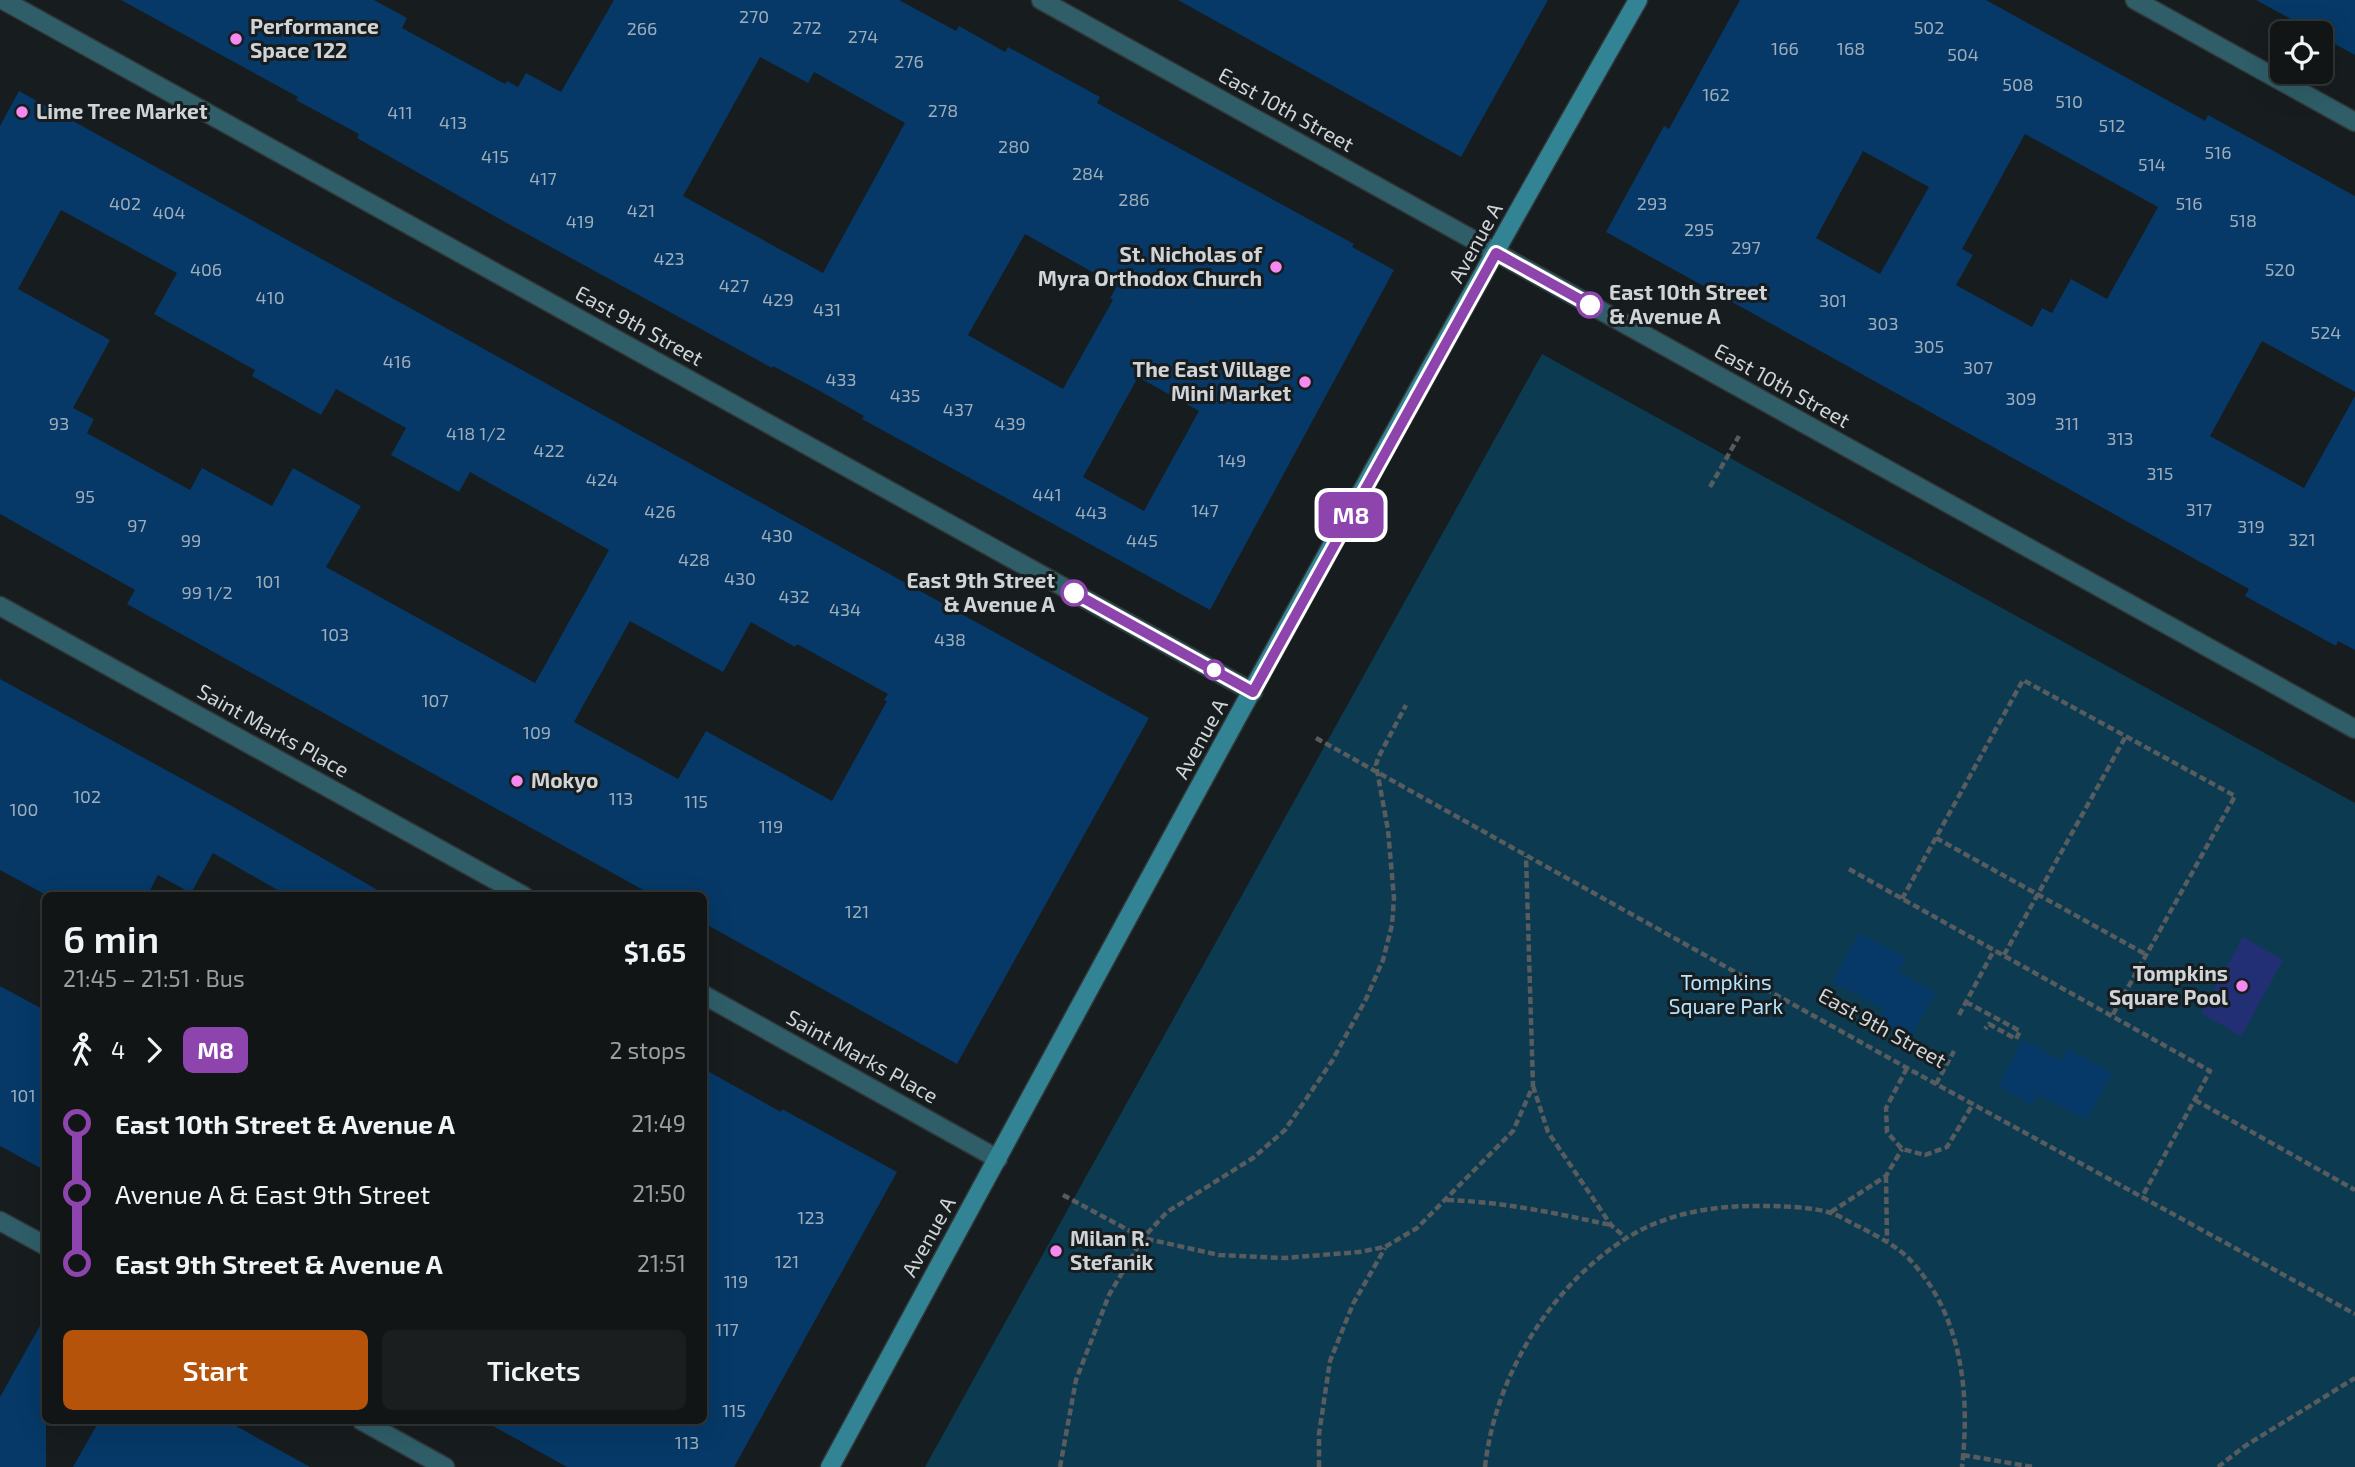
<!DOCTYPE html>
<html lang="en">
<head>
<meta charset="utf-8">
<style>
  :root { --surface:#111516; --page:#1a1e1f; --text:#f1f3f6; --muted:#9c9fa1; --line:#303435; --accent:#b45309 }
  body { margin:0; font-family:"Exo 2",sans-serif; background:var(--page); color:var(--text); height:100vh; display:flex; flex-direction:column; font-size:26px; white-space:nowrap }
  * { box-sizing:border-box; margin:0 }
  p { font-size:23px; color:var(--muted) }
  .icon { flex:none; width:38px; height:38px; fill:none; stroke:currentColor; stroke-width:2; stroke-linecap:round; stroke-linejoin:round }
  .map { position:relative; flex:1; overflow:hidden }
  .side { position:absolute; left:42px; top:892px; width:665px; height:532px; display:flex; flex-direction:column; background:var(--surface); border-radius:10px; box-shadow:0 7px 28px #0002,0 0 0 2px var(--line) }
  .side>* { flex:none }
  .badge { padding:0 14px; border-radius:10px; font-size:24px; line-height:46px }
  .controls { position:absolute; left:2270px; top:21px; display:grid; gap:14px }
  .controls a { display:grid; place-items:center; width:63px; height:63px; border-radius:10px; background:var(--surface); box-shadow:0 7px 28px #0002,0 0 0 2px var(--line); font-size:35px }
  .map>.badge { position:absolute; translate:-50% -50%; box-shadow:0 0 0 4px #fff }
  .legs { display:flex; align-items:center; gap:10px; height:77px; padding:0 21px; font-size:23px }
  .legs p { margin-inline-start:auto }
  .head { display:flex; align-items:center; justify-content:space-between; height:119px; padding:0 21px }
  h1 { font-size:38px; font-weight:600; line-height:52px }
  .primary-button { display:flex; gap:14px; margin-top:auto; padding:14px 21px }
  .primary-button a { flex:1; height:80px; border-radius:10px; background:var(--accent); color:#fff; font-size:28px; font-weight:600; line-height:80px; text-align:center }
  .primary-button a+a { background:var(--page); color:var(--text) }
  ul { padding:0 21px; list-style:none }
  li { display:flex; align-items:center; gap:24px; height:70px; font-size:26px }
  li i { display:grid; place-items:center; width:10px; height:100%; margin:0 9px; background:currentColor }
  li i::after { content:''; width:18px; height:18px; margin:-9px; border:5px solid; border-radius:50%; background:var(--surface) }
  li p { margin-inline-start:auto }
  li:first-child i { background:linear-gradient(#0000 50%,currentColor 0) }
  li:last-child i { background:linear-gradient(currentColor 50%,#0000 0) }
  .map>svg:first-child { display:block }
  .green { fill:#0c3b51 }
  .water { fill:#232f74 }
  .building { fill:#063967; fill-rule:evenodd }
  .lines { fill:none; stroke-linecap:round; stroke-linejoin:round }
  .street-casing { stroke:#313638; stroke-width:21 }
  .secondary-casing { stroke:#313638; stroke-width:21 }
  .path { stroke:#585c5e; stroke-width:4.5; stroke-dasharray:7 3.5; stroke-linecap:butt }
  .street { stroke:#2f5e68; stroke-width:18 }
  .secondary { stroke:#328494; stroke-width:18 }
  .line-1-casing { stroke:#fff; stroke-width:16 }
  .line-1 { stroke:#8e44ad; stroke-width:10 }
  .poi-dot { fill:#f489f0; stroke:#171c1e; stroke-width:2.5 }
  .stop-1-dot { fill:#fff; stroke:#8e44ad; stroke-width:3.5 }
  .labels { text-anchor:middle; stroke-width:6; stroke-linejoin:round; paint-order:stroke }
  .number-label { font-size:18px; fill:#9eadba }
  .poi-label { font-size:21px; font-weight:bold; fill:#d1d4d6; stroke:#171c1e; text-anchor:start }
  .street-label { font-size:21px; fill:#d1d4d6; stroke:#171c1e }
  .stop-label { font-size:21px; font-weight:bold; fill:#d1d4d6; stroke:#171c1e; text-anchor:start }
  .park-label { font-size:21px; fill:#b5e4fe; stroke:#171c1e }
</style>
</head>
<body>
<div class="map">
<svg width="2355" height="1467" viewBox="0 0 2355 1467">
  <rect width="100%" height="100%" fill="#171c1e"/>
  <path class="green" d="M1542 354 2355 803V1467H925Z"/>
  <path class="water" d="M2243 937 2283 960 2241 1036 2201 1013Z"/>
  <path class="building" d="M121 0H374L407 18 402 28 505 84 507 81 518 87 526 73 561 92 614 0H899L956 31 959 26 1005 52 1008 47 1100 97 1097 103 1354 244 1352 247 1394 270 1210 610 862 419 864 416 818 390 773 366 772 368 496 217 357 138 359 134 296 100 298 97ZM760 57 808 83 814 72 905 123 823 273 683 196ZM1025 234 1117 286 1110 298 1113 300 1063 389 968 335ZM1138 377 1199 411 1144 511 1083 477Z
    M1178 0H1548L1461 157Z
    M1740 0H1986L2205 121 2208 115 2355 196V392L2262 341 2210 436 2304 488 2355 396V650L2338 641 2336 646 2245 596 2249 589 1606 232 1664 126 1669 129ZM2025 134 2158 207 2107 299 2071 279 2052 313 2042 308 2032 327 1956 285 1973 255 1962 249ZM1863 151 1929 187 1880 274 1816 238Z
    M2256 0H2355V55L2320 36V33H2316Z
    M19 91 1149 718 957 1064 704 923V896H654L127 604 135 590 0 514V126ZM61 210 177 273 154 314 255 370 252 376 321 415 336 389 406 428 391 455 459 492 470 472 609 550 535 683 326 567 361 506 293 468 272 506 202 468 190 490 87 433 94 419 73 408 110 340 18 289ZM630 621 723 672 751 622 795 647 797 644 888 694 884 700 887 701 832 801 706 731 678 779 574 722Z
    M0 679 237 809 388 896H288L213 853 191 893 158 875 147 896H48L0 870Z
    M1859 933 1906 958 1898 972 1936 992 1911 1037 1879 1019 1884 1009 1833 982Z
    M0 986 46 1011V1171L0 1146Z
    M2023 1040 2062 1061 2068 1049 2112 1073 2087 1120 2037 1094 2032 1105 1998 1086Z
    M704 1069 781 1112 782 1109 897 1172 734 1467H567L484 1421H704Z
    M46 1315V1467H0V1397Z
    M99 1421H227L310 1467H73Z"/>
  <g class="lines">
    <g class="street-casing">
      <path id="street" d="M3 0 1253 692
        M1041 0 2355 729
        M2135 0 2355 122
        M0 606 524 896
        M704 995 998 1159
        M0 1221 46 1246
        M362 1421 445 1467"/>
    </g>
    <g class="secondary-casing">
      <path id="secondary" d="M830 1467C1096 976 1361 484 1638 0"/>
    </g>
    <path class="path" d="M1710 487 1739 436
      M1316 738 1907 1068 2355 1314
      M1936 838 2147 955
      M1849 869 2210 1071 2142 1197
      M1902 899 2023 680 2235 796 2112 1016
      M2004 955 2126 736
      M1966 1002 2020 1031 2016 1039 1989 1024 1985 1029
      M1959 1015 1994 950
      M1907 1068 1886 1108 1887 1132 1902 1149 1925 1155 1947 1147 1973 1104
      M1936 1084 1954 1051
      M1533 1086 1548 1132 1611 1225 1626 1238
      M2195 1100 2355 1190
      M1886 1176 1887 1241
      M1063 1195 1143 1238 1219 1255 1284 1258 1359 1252 1385 1247 1417 1228 1513 1131 1533 1086 1526 856
      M1447 1200C1505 1202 1554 1213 1611 1225
      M1831 1212 1886 1176 1902 1149
      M1963 1455 2033 1467
      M1060 1467 1076 1380 1109 1295 1143 1238 1167 1212 1253 1158 1285 1130 1332 1061 1366 999 1383 960 1392 925 1394 898 1388 830 1376 765 1378 758 1406 705
      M1319 1467V1434L1330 1361 1353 1304 1385 1248
      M1485 1467C1495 1377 1549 1288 1625 1239 1666 1213 1715 1205 1763 1206 1782 1206 1813 1207 1831 1213 1841 1216 1850 1223 1860 1227 1878 1237 1898 1246 1912 1262 1963 1318 1970 1396 1962 1467
      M2218 1467 2245 1446 2355 1378"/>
    <use href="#street" class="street"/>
    <use href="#secondary" class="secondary"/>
  </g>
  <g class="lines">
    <g class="line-1-casing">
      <path id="line-1" d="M1074 593 1253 692 1496 253 1590 305"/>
    </g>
    <use href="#line-1" class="line-1"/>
  </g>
  <g class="poi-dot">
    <circle cx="236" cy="39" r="7"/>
    <circle cx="22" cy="112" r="7"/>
    <circle cx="1276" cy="267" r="7"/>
    <circle cx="1305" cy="382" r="7"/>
    <circle cx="517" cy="781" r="7"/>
    <circle cx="2242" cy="986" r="7"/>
    <circle cx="1056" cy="1251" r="7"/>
  </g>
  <g class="stop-1-dot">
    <circle cx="1590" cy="305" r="12"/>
    <circle cx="1074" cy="593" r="12"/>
    <circle cx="1214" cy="670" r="9"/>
  </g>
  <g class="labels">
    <g class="number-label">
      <text x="754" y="23">270</text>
      <text x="807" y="34">272</text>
      <text x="1929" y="34">502</text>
      <text x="642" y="35">266</text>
      <text x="863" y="43">274</text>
      <text x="1785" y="55">166</text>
      <text x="1851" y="55">168</text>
      <text x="1963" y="61">504</text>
      <text x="909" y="68">276</text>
      <text x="2018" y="91">508</text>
      <text x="1716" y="101">162</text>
      <text x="2069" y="108">510</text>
      <text x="943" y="117">278</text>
      <text x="400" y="119">411</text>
      <text x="453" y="129">413</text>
      <text x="2112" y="132">512</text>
      <text x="1014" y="153">280</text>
      <text x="2218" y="159">516</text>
      <text x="495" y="163">415</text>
      <text x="2152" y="171">514</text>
      <text x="1088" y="180">284</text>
      <text x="543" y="185">417</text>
      <text x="1134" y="206">286</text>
      <text x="125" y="210">402</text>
      <text x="1652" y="210">293</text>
      <text x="2189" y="210">516</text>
      <text x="641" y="217">421</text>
      <text x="169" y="219">404</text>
      <text x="2243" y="227">518</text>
      <text x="580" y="228">419</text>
      <text x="1699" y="236">295</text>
      <text x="1746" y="254">297</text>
      <text x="669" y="265">423</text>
      <text x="206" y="276">406</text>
      <text x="2280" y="276">520</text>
      <text x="734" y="292">427</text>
      <text x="270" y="304">410</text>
      <text x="778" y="306">429</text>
      <text x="1833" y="307">301</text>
      <text x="827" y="316">431</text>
      <text x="1883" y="330">303</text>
      <text x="2326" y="339">524</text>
      <text x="1929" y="353">305</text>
      <text x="397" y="368">416</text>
      <text x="1978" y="374">307</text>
      <text x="841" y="386">433</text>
      <text x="905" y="402">435</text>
      <text x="2021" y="405">309</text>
      <text x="958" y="416">437</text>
      <text x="59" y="430">93</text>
      <text x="1010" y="430">439</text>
      <text x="2067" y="430">311</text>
      <text x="476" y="440">418 1/2</text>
      <text x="2120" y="445">313</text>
      <text x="549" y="457">422</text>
      <text x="1232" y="467">149</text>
      <text x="2160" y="480">315</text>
      <text x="602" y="486">424</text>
      <text x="1047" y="501">441</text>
      <text x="85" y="503">95</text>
      <text x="2199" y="516">317</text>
      <text x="1205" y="517">147</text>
      <text x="660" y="518">426</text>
      <text x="1091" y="519">443</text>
      <text x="137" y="532">97</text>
      <text x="2251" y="533">319</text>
      <text x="777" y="542">430</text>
      <text x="2302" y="546">321</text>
      <text x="191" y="547">99</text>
      <text x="1142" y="547">445</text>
      <text x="694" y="566">428</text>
      <text x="740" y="585">430</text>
      <text x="268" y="588">101</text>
      <text x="207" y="599">99 1/2</text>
      <text x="794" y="603">432</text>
      <text x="845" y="616">434</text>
      <text x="335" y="641">103</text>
      <text x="950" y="646">438</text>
      <text x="435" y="707">107</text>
      <text x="537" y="739">109</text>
      <text x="87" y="803">102</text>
      <text x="621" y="805">113</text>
      <text x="696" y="808">115</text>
      <text x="24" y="816">100</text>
      <text x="771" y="833">119</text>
      <text x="857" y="918">121</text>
      <text x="23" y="1102">101</text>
      <text x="811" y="1224">123</text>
      <text x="787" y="1268">121</text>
      <text x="736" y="1288">119</text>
      <text x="727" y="1336">117</text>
      <text x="734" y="1417">115</text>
      <text x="687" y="1449">113</text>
    </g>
    <g class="poi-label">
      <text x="250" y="34">Performance<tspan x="250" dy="24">Space 122</tspan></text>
      <text x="36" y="119">Lime Tree Market</text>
      <text x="1262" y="262" text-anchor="end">St. Nicholas of<tspan x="1262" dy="24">Myra Orthodox Church</tspan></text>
      <text x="1291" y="377" text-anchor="end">The East Village<tspan x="1291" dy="24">Mini Market</tspan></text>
      <text x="531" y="788">Mokyo</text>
      <text x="2228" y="981" text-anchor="end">Tompkins<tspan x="2228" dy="24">Square Pool</tspan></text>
      <text x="1070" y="1246">Milan R.<tspan x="1070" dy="24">Stefanik</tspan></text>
    </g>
    <g class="street-label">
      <text transform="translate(1286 110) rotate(29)" y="7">East 10th Street</text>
      <text transform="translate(1476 243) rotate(-61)" y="7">Avenue A</text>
      <text transform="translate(639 326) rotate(29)" y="7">East 9th Street</text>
      <text transform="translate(1782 386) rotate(29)" y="7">East 10th Street</text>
      <text transform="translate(273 731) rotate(29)" y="7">Saint Marks Place</text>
      <text transform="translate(1201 739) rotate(-61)" y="7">Avenue A</text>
      <text transform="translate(1882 1028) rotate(29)" y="7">East 9th Street</text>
      <text transform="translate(862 1057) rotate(29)" y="7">Saint Marks Place</text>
      <text transform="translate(929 1237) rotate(-61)" y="7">Avenue A</text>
    </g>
    <g class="stop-label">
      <text x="1609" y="300">East 10th Street<tspan x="1609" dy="24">&amp; Avenue A</tspan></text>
      <text x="1055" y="588" text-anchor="end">East 9th Street<tspan x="1055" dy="24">&amp; Avenue A</tspan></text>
    </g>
    <g class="park-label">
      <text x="1726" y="990">Tompkins<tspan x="1726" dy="24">Square Park</tspan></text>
    </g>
  </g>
</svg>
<div class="controls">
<a><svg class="icon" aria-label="locate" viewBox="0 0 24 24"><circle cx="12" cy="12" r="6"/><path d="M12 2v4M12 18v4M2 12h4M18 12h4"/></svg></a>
</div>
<b class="badge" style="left:1351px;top:515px;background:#8e44ad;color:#fff">M8</b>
<section class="side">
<div class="head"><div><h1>6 min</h1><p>21:45 – 21:51 · Bus</p></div><b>$1.65</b></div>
<div class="legs"><svg class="icon" aria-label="walk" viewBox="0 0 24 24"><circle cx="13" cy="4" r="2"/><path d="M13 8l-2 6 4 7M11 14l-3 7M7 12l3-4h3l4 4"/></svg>4<svg class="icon" aria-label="forward" viewBox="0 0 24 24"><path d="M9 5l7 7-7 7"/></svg><b class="badge" style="background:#8e44ad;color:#fff">M8</b><p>2 stops</p></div>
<ul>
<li><i style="color:#8e44ad"></i><b>East 10th Street &amp; Avenue A</b><p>21:49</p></li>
<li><i style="color:#8e44ad"></i><span>Avenue A &amp; East 9th Street</span><p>21:50</p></li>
<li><i style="color:#8e44ad"></i><b>East 9th Street &amp; Avenue A</b><p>21:51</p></li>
</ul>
<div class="primary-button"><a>Start</a><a>Tickets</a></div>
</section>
</div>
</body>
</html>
